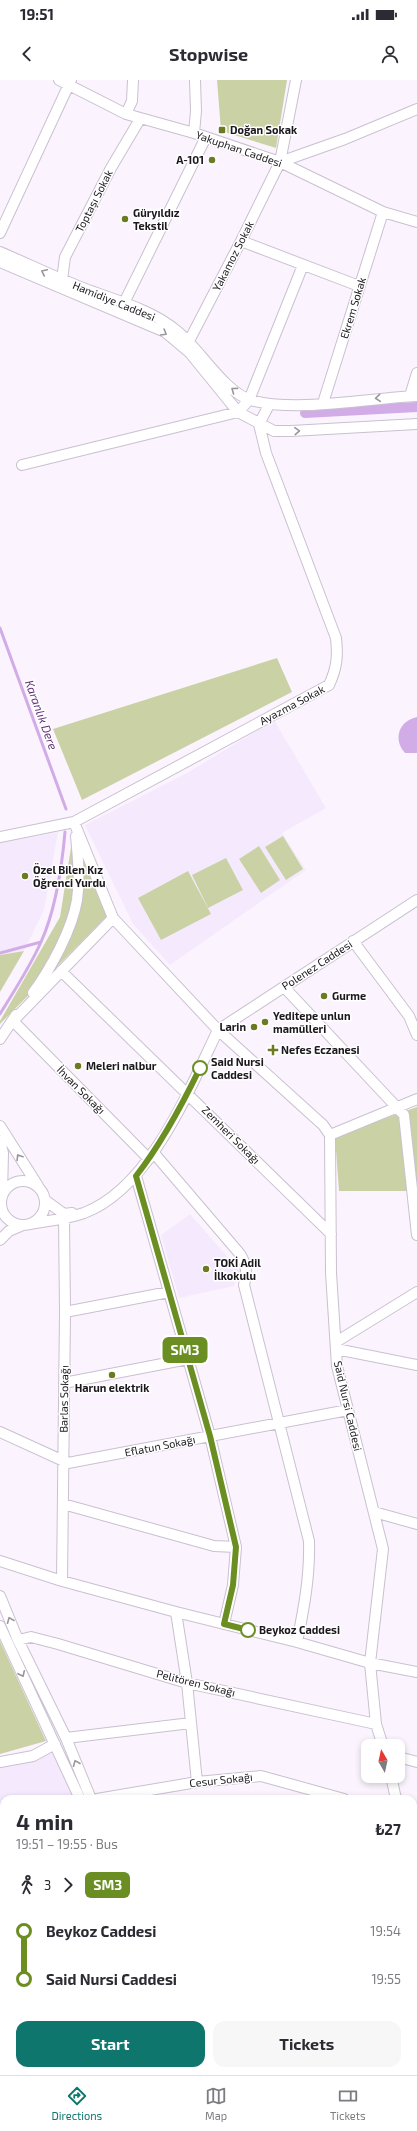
<!DOCTYPE html>
<html lang="en">
<head>
<meta charset="utf-8">
<style>
  :root { --surface:#fff; --page:#f7f7f7; --text:#2b2b33; --muted:#7c7c81; --line:#e1e1e2; --accent:#0f766e }
  body { margin:0; font-family:"Exo 2",sans-serif; background:var(--page); color:var(--text); height:100vh; display:flex; flex-direction:column; font-size:15px; white-space:nowrap }
  * { box-sizing:border-box; margin:0 }
  p { font-size:13px; color:var(--muted) }
  .icon { flex:none; width:22px; height:22px; fill:none; stroke:currentColor; stroke-width:2; stroke-linecap:round; stroke-linejoin:round }
  .map { position:relative; flex:1; overflow:hidden }
  .sheet { position:absolute; left:0px; top:1715px; width:417px; height:280px; display:flex; flex-direction:column; background:var(--surface); border-radius:12px 12px 0 0; box-shadow:0 2px 6px #0003 }
  .sheet>* { flex:none }
  .badge { padding:0 8px; border-radius:6px; font-size:14px; line-height:26px }
  .needle { width:26px; rotate:351deg }
  .fabs { position:absolute; left:361px; top:1659px; display:grid; gap:8px }
  .fabs a { display:grid; place-items:center; width:44px; height:44px; border-radius:8px; background:var(--surface); box-shadow:0 2px 6px #0003; font-size:20px }
  .map>.badge { position:absolute; translate:-50% -50%; box-shadow:0 0 0 2px #fff }
  .legs { display:flex; align-items:center; gap:6px; height:44px; padding:0 16px; font-size:13px }
  .legs p { margin-inline-start:auto }
  .summary { display:flex; align-items:center; justify-content:space-between; height:68px; padding:0 16px }
  h1 { font-size:22px; font-weight:700; line-height:30px }
  .action { display:flex; gap:8px; margin-top:auto; padding:8px 16px }
  .action a { flex:1; height:46px; border-radius:12px; background:var(--accent); color:#fff; font-size:16px; font-weight:700; line-height:46px; text-align:center }
  .action a+a { background:var(--page); color:var(--text) }
  ul { padding:0 16px; list-style:none }
  li { display:flex; align-items:center; gap:14px; height:48px; font-size:15px }
  li i { display:grid; place-items:center; width:6px; height:100%; margin:0 5px; background:currentColor }
  li i::after { content:''; width:10px; height:10px; margin:-5px; border:3px solid; border-radius:50%; background:var(--surface) }
  li p { margin-inline-start:auto }
  li:first-child i { background:linear-gradient(#0000 50%,currentColor 0) }
  li:last-child i { background:linear-gradient(currentColor 50%,#0000 0) }
  .status { display:flex; justify-content:space-between; align-items:center; height:28px; padding:0 20px; background:var(--surface); direction:ltr }
  .status svg { height:11px; fill:currentColor }
  header { display:flex; justify-content:space-between; align-items:center; height:52px; padding:0 16px; background:var(--surface); font-size:18px; font-weight:700 }
  .tab-bar { display:flex; justify-content:space-around; align-items:center; height:56px; border-top:1px solid var(--line); background:var(--surface); font-size:11px; color:var(--muted) }
  .tab-bar a { display:grid; justify-items:center; gap:2px }
  .tab-bar .active { color:var(--accent) }
  .map>svg:first-child { display:block }
  .built { fill:#f5eafd }
  .green { fill:#cad2a5 }
  .water { fill:#d2ace7 }
  .lines { fill:none; stroke-linecap:round; stroke-linejoin:round }
  .stream { stroke:#d2ace7; stroke-width:3 }
  .canal { stroke:#d2ace7; stroke-width:10 }
  .minor-casing { stroke:#cac0d0; stroke-width:12 }
  .minor { stroke:#fff; stroke-width:10 }
  .oneway { stroke:#99979a }
  .line-1-casing { stroke:#fff; stroke-width:9 }
  .line-1 { stroke:#6b8e23; stroke-width:6 }
  .poi-dot { fill:#6e7924; stroke:#fff; stroke-width:1.5 }
  .stop-1-dot { fill:#fff; stroke:#6b8e23; stroke-width:2 }
  .labels { text-anchor:middle; stroke-width:3; stroke-linejoin:round; paint-order:stroke }
  .poi-label { font-size:11px; font-weight:bold; fill:#1c181e; stroke:#fff; text-anchor:start }
  .street-label { font-size:11px; fill:#1c181e; stroke:#fff }
  .stop-label { font-size:11px; font-weight:bold; fill:#1c181e; stroke:#fff; text-anchor:start }
  .water-label { font-size:12px; font-style:italic; fill:#613379; stroke:#fff }
</style>
</head>
<body>
<div class="status"><b>19:51</b><svg viewBox="0 0 49 12"><path d="M0 12V9h3v3zM5 12V6h3v6zM10 12V3h3v9zM15 12V0h3v12zM26 1h20v11H26zM47 4h2v5h-2z"/></svg></div>
<header><svg class="icon" aria-label="back" viewBox="0 0 24 24"><path d="M15 5l-7 7 7 7"/></svg>Stopwise<svg class="icon" aria-label="person" viewBox="0 0 24 24"><circle cx="12" cy="8" r="4"/><path d="M4 21q1-7 8-7t8 7"/></svg></header>
<div class="map">
<svg width="417" height="1995" viewBox="0 0 417 1995">
  <rect width="100%" height="100%" fill="#fbf4fe"/>
  <path class="built" d="M274 640 326 728 282 753 306 790 170 885 133 844 85 745 187 693Z
    M58 752 44 830 24 871 0 875V763Z
    M190 1134 241 1192 234 1206 179 1218 161 1155Z
    M53 1673 74 1719H4V1794H0V1684Z
    M413 1940 417 1944V1995H116V1991H413Z"/>
  <path class="green" d="M217 0H287L276 68 221 51Z
    M277 578 292 612 82 720 53 649Z
    M283 756 303 789 286 800 265 767Z
    M78 760 107 836 0 944V941L60 837 72 761Z
    M259 766 280 800 261 813 239 779Z
    M226 778 243 810 208 828 192 795Z
    M188 791 211 834 161 860 138 818Z
    M24 871 0 912V875Z
    M417 1027V1111H339L335 1056Z
    M0 1561 46 1661 0 1674Z
    M0 1794H4V1991H82V1995H0Z"/>
  <path class="water" d="M417 637V673H405C393 660 398 641 417 637Z"/>
  <g class="lines">
    <path class="stream" d="M0 548 66 729
      M0 873 41 862
      M0 934C14 911 30 887 41 862 55 831 62 786 65 752
      M413 1930 417 1933"/>
    <path class="canal" d="M305 333 417 327"/>
    <g class="minor-casing">
      <path id="minor" d="M59 0 126 34 194 53 280 82 383 132 417 142
        M126 34 132 21 133 0
        M194 53 196 31 195 0
        M280 82 345 59 417 29
        M0 153 71 0
        M241 161 359 206
        M0 172C28 184 55 197 83 208 114 220 151 229 177 251 199 268 225 313 251 320 294 333 370 318 417 316
        M0 182 165 252 190 273 238 332 274 351H291L417 344
        M60 206 62 200 65 177 111 88 140 39
        M121 229 206 57
        M185 265 189 261 241 161 280 82 296 0
        M410 316 417 293
        M323 323 383 132
        M259 344 269 325
        M22 385 238 332 249 320 303 185
        M74 742 113 838 218 950 323 1045 330 1055 331 1193 337 1286 383 1469 370 1583 376 1644 383 1666
        M0 757 74 742 329 605C337 588 338 576 336 558L266 373 259 344
        M113 838 13 941 149 1079
        M353 861 409 936 417 955
        M61 891 331 1154
        M284 907 404 1035 417 1155
        M33 913C51 888 72 850 77 820 80 799 78 777 76 756
        M218 950 417 820
        M0 959 16 935
        M0 1046 38 1106
        M330 1055 417 1019
        M0 1061 3 1073 2 1115
        M153 1072 240 1174C247 1185 247 1193 244 1205L309 1461C310 1496 304 1528 297 1562
        M136 1096 210 1356 236 1467 233 1505 224 1544
        M1 1123a22 22 0 1 1 44 0a22 22 0 1 1-44 0Z
        M45 1120 64 1134 72 1133
        M30 1144C47 1141 67 1139 84 1133 150 1108 189 1010 218 950
        M0 1160 9 1151 23 1145
        M65 1232 169 1212
        M336 1262 417 1212
        M336 1269 417 1285
        M64 1303 188 1279
        M0 1352 68 1383 348 1330
        M63 1424 214 1466 236 1467
        M374 1432 417 1444
        M0 1481 62 1501 176 1532 297 1562 370 1583 417 1592
        M62 1501 65 1232 64 1138
        M0 1516 18 1560 66 1658 91 1719
        M176 1532 187 1603 197 1702
        M0 1546 80 1719
        M18 1560 31 1557 58 1564 187 1603 376 1644
        M66 1658 191 1643
        M398 1677 417 1682
        M0 1682 33 1676 55 1664
        M391 1696 396 1719
        M97 1719 197 1702 261 1696 344 1719
        M413 1765 417 1766
        M413 1798 417 1811
        M413 1887 417 1886
        M413 1963 417 1962
        M93 1991V1995
        M107 1991V1995
        M301 1995 316 1991"/>
    </g>
    <use href="#minor" class="minor"/>
  </g>
  <defs><path id="oneway-chevron" d="M-2-3.5L2.5 0L-2 3.5" fill="none" stroke-width="1.6" stroke-linecap="round" stroke-linejoin="round"/></defs>
  <g class="oneway">
    <use href="#oneway-chevron" transform="translate(44 192) rotate(-155)"/>
    <use href="#oneway-chevron" transform="translate(164 253) rotate(31)"/>
    <use href="#oneway-chevron" transform="translate(234 310) rotate(-144)"/>
    <use href="#oneway-chevron" transform="translate(378 318) rotate(175)"/>
    <use href="#oneway-chevron" transform="translate(297 351) rotate(-3)"/>
    <use href="#oneway-chevron" transform="translate(19 1077) rotate(-122)"/>
    <use href="#oneway-chevron" transform="translate(10 1540) rotate(-112)"/>
    <use href="#oneway-chevron" transform="translate(22 1594) rotate(65)"/>
    <use href="#oneway-chevron" transform="translate(76 1683) rotate(-112)"/>
  </g>
  <g class="lines">
    <g class="line-1-casing">
      <path id="line-1" d="M200 988C182 1025 162 1063 136 1096L210 1356 236 1467 233 1505 224 1544 248 1550"/>
    </g>
    <use href="#line-1" class="line-1"/>
  </g>
  <g class="poi-dot">
    <rect x="218" y="46" width="8" height="8" rx="2"/>
    <circle cx="212" cy="80" r="4"/>
    <circle cx="125" cy="139" r="4"/>
    <circle cx="25" cy="796" r="4"/>
    <circle cx="324" cy="916" r="4"/>
    <circle cx="265" cy="942" r="4"/>
    <circle cx="254" cy="947" r="4"/>
    <path d="M271 964h4v4h4v4h-4v4h-4v-4h-4v-4h4z"/>
    <circle cx="78" cy="986" r="4"/>
    <circle cx="206" cy="1189" r="4"/>
    <circle cx="112" cy="1295" r="4"/>
  </g>
  <g class="stop-1-dot">
    <circle cx="200" cy="988" r="7"/>
    <circle cx="248" cy="1550" r="7"/>
  </g>
  <g class="labels">
    <g class="poi-label">
      <text x="230" y="54">Doğan Sokak</text>
      <text x="204" y="84" text-anchor="end">A-101</text>
      <text x="133" y="137">Güryıldız<tspan x="133" dy="13">Tekstil</tspan></text>
      <text x="33" y="794">Özel Bilen Kız<tspan x="33" dy="13">Öğrenci Yurdu</tspan></text>
      <text x="332" y="920">Gurme</text>
      <text x="273" y="940">Yeditepe unlun<tspan x="273" dy="13">mamülleri</tspan></text>
      <text x="246" y="951" text-anchor="end">Larin</text>
      <text x="281" y="974">Nefes Eczanesi</text>
      <text x="86" y="990">Meleri nalbur</text>
      <text x="214" y="1187">TOKİ Adil<tspan x="214" dy="13">İlkokulu</tspan></text>
      <text x="112" y="1312" text-anchor="middle">Harun elektrik</text>
    </g>
    <g class="street-label">
      <text transform="translate(239 69) rotate(19)" y="4">Yakuphan Caddesi</text>
      <text transform="translate(94 121) rotate(-63)" y="4">Toptaşı Sokak</text>
      <text transform="translate(233 176) rotate(-63)" y="4">Yakamoz Sokak</text>
      <text transform="translate(114 221) rotate(22)" y="4">Hamidiye Caddesi</text>
      <text transform="translate(353 228) rotate(-73)" y="4">Ekrem Sokak</text>
      <text transform="translate(292 625) rotate(-28)" y="4">Ayazma Sokak</text>
      <text transform="translate(317 885) rotate(-33)" y="4">Polenez Caddesi</text>
      <text transform="translate(81 1010) rotate(45)" y="4">İhvan Sokağı</text>
      <text transform="translate(231 1055) rotate(45)" y="4">Zemheri Sokağı</text>
      <text transform="translate(64 1319) rotate(-89)" y="4">Barlas Sokağı</text>
      <text transform="translate(348 1326) rotate(77)" y="4">Said Nursi Caddesi</text>
      <text transform="translate(160 1366) rotate(-11)" y="4">Eflatun Sokağı</text>
      <text transform="translate(196 1603) rotate(14)" y="4">Pelitören Sokağı</text>
      <text transform="translate(221 1700) rotate(-6)" y="4">Cesur Sokağı</text>
    </g>
    <g class="stop-label">
      <text x="211" y="986">Said Nursi<tspan x="211" dy="13">Caddesi</tspan></text>
      <text x="259" y="1554">Beykoz Caddesi</text>
    </g>
    <g class="water-label">
      <text transform="translate(41 635) rotate(70)" y="4">Karanlık Dere</text>
    </g>
  </g>
</svg>
<div class="fabs">
<a><svg class="needle" viewBox="-14 -14 28 28"><path d="M0-13l5 13h-10z" fill="#e53935"/><path d="M0 13l5-13h-10z" fill="#7c7c81"/></svg></a>
</div>
<b class="badge" style="left:185px;top:1270px;background:#6b8e23;color:#fff">SM3</b>
<section class="sheet">
<div class="summary"><div><h1>4 min</h1><p>19:51 – 19:55 · Bus</p></div><b>₺27</b></div>
<div class="legs"><svg class="icon" aria-label="walk" viewBox="0 0 24 24"><circle cx="13" cy="4" r="2"/><path d="M13 8l-2 6 4 7M11 14l-3 7M7 12l3-4h3l4 4"/></svg>3<svg class="icon" aria-label="forward" viewBox="0 0 24 24"><path d="M9 5l7 7-7 7"/></svg><b class="badge" style="background:#6b8e23;color:#fff">SM3</b></div>
<ul>
<li><i style="color:#6b8e23"></i><b>Beykoz Caddesi</b><p>19:54</p></li>
<li><i style="color:#6b8e23"></i><b>Said Nursi Caddesi</b><p>19:55</p></li>
</ul>
<div class="action"><a>Start</a><a>Tickets</a></div>
</section>
</div>
<nav class="tab-bar">
<a class="active"><svg class="icon" aria-label="directions" viewBox="0 0 24 24"><path d="M12 3l9 9-9 9-9-9zM9 14v-3h6M13 9l2 2-2 2"/></svg>Directions</a>
<a><svg class="icon" aria-label="map" viewBox="0 0 24 24"><path d="M3 6l6-2 6 2 6-2v14l-6 2-6-2-6 2zM9 4v14M15 6v14"/></svg>Map</a>
<a><svg class="icon" aria-label="tickets" viewBox="0 0 24 24"><path d="M3 7h18v10H3zM15 7v10"/></svg>Tickets</a>
</nav>
</body>
</html>
